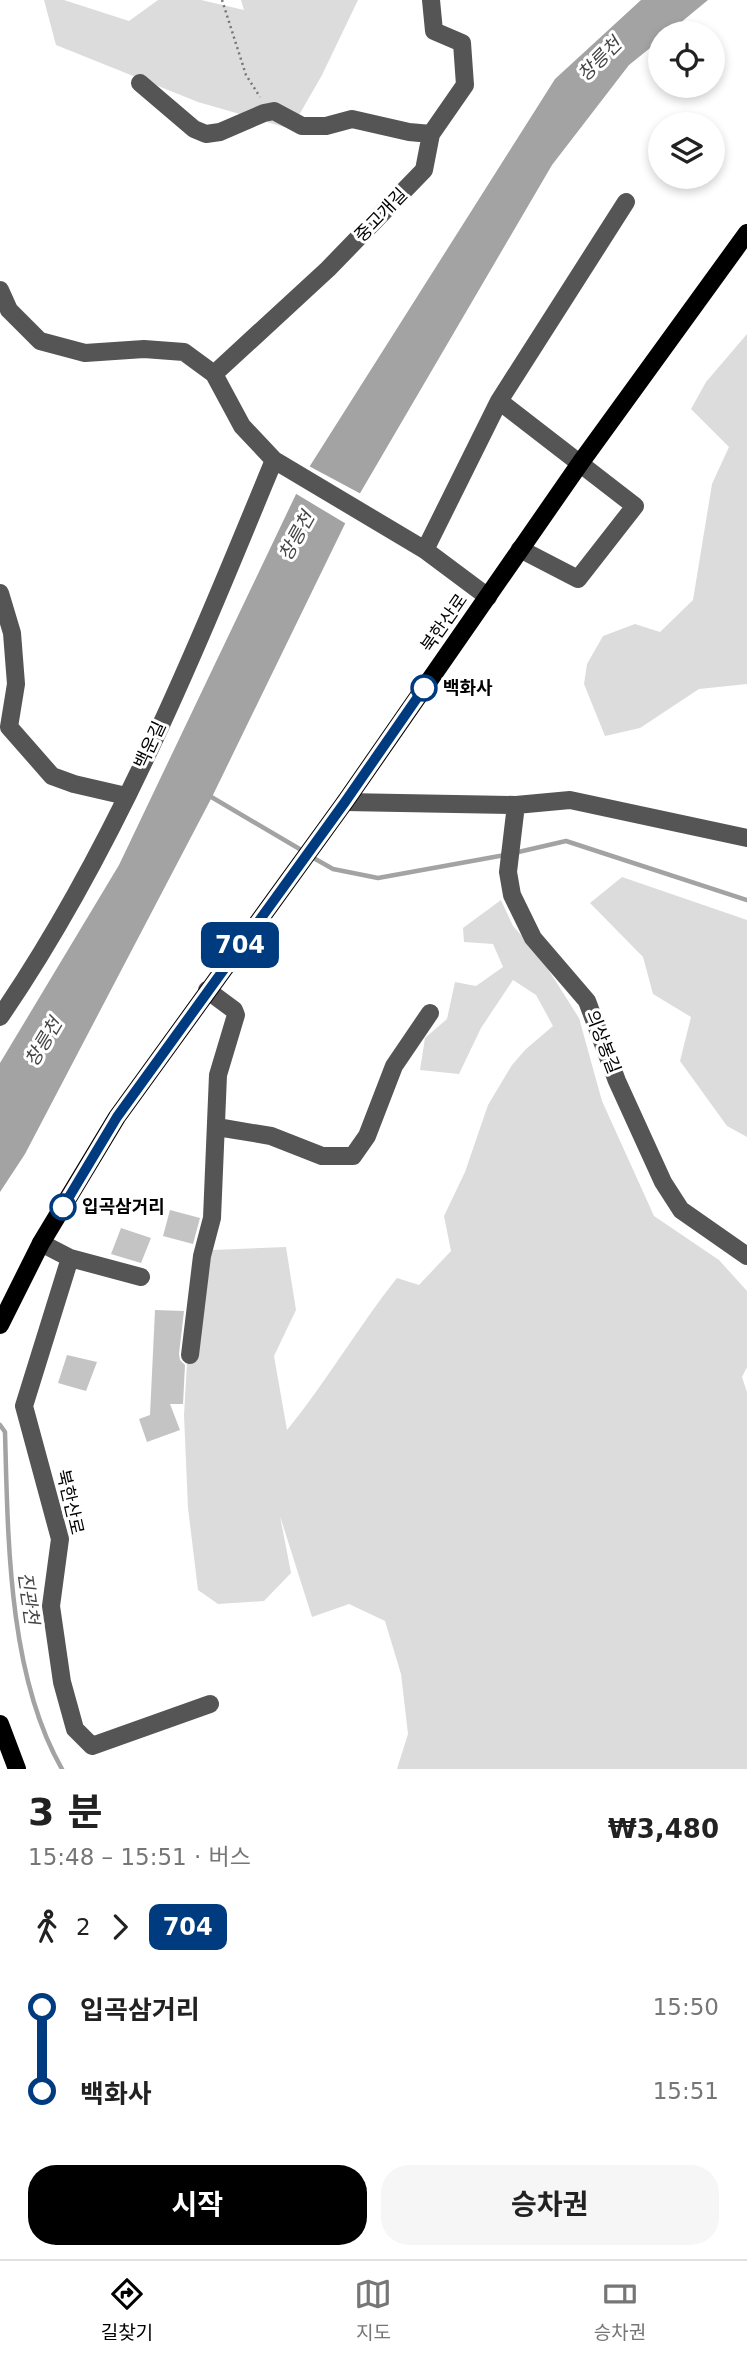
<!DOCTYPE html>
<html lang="ko">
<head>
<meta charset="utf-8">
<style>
  :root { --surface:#fff; --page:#f6f6f6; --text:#222; --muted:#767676; --line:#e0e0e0; --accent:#000 }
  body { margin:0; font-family:"DejaVu Sans","Noto Sans KR",sans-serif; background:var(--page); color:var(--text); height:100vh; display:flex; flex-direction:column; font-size:26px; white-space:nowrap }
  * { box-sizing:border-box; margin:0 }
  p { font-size:23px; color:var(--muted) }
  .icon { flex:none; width:38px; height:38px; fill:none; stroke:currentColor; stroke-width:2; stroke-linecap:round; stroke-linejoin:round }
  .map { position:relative; height:1769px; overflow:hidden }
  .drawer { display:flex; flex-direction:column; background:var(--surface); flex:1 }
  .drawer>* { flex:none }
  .badge { padding:0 14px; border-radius:10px; font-size:24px; line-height:46px }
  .buttons { position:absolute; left:648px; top:21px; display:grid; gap:14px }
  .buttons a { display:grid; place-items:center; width:77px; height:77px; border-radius:50%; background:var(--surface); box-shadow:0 4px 10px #0003; font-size:35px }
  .map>.badge { position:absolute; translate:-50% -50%; box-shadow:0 0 0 4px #fff }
  .legs { display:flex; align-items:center; gap:10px; height:77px; padding:0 28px; font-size:23px }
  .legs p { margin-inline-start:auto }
  .headline { display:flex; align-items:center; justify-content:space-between; height:119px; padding:0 28px }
  h1 { font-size:38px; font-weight:700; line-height:52px }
  .action { display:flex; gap:14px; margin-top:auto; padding:14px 28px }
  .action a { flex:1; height:80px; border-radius:28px; background:var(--accent); color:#fff; font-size:28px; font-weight:700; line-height:80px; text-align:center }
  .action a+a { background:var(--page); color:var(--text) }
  ul { padding:0 28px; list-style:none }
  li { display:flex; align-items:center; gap:24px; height:84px; font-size:26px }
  li i { display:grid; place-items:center; width:10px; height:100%; margin:0 9px; background:currentColor }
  li i::after { content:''; width:18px; height:18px; margin:-9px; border:5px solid; border-radius:50%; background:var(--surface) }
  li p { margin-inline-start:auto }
  li:first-child i { background:linear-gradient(#0000 50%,currentColor 0) }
  li:last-child i { background:linear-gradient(currentColor 50%,#0000 0) }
  .menu { display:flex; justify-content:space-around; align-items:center; height:98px; border-top:2px solid var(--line); background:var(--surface); font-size:19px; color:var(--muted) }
  .menu a { display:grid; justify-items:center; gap:4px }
  .menu .on { color:var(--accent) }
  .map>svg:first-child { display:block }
  .green { fill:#dcdcdc }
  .water { fill:#a3a3a3 }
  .pier { fill:#fff }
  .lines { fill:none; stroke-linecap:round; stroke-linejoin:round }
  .stream { stroke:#a3a3a3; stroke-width:4.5 }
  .building { fill:#c4c4c4 }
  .path { stroke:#777; stroke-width:2.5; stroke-dasharray:2 3.5; stroke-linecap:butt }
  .minor { stroke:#555; stroke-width:18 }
  .major { stroke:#000; stroke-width:18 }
  .line-1-casing { stroke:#fff; stroke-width:16 }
  .line-1 { stroke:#003b80; stroke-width:10 }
  .stop-1-dot { fill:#fff; stroke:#003b80; stroke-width:3.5 }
  .labels { text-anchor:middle; stroke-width:6; stroke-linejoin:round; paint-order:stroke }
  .street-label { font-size:18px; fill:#000; stroke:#fff }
  .stop-label { font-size:18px; font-weight:bold; fill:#000; stroke:#fff; text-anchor:start }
  .water-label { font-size:19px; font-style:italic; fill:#444; stroke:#fff }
</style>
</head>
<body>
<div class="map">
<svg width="747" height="1769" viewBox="0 0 747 1769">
  <rect width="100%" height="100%" fill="#fff"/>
  <path class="green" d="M44 0H64L129 21 158 0H201L244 10 241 0H358L322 75 291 129 198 102 56 45Z
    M747 334V684L699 689 640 728 605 736 584 684 587 664 603 636 635 624 660 632 693 600 712 484 729 447 691 409 706 382Z
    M622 877 747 920V1137L727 1126 680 1061 691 1017 653 994 643 957 590 903Z
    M501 900 513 926 539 955 579 1018 602 1101 654 1216 719 1260 747 1291V1367L742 1377 747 1392V1769H397L408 1734 401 1674 385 1621 349 1604 312 1617 280 1516 291 1573 264 1601 218 1604 198 1590 188 1508 184 1415 193 1260 212 1250 286 1247 296 1310 274 1356 287 1430C327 1381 358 1327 397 1278L419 1285 451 1251 444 1216 465 1172 488 1105 512 1065 526 1049 553 1026 536 995 513 980 481 1028 459 1074 420 1070 425 1038 447 1019 455 982 476 986 503 967 493 944 464 942 463 928Z"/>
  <path class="water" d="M641 0H708L668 33H660V40L629 65 552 165 359 495 212 797 25 1154 0 1192V1063L119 865 308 469 555 79Z"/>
  <path class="pier" d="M307 465 363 495 348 525 293 492Z"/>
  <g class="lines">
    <path class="stream" d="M208 795 303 851
      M514 853 566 841 747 900
      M310 856 333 869 378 878 505 855
      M0 1425 5 1432C8 1539 8 1675 62 1769"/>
  </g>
  <path class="building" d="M170 1210 200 1218 193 1244 163 1236Z
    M121 1228 151 1238 141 1263 111 1254Z
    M155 1310 184 1311 179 1354 180 1360 185 1365 183 1404H170L180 1430 147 1442 139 1419 150 1415Z
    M67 1355 97 1362 86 1391 58 1383Z"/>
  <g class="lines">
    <path class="path" d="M222 0 246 75 260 97"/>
    <path class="minor" d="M140 83 194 129 206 134 220 132 264 113 274 111 302 126H326L352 119 409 132 431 134
      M0 290 9 310 40 341 85 353 144 349 184 352 214 374 242 426 274 460 425 550 488 597
      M214 374 328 269 424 170 431 134 465 85 462 43 434 31 431 0
      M499 401 635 506 578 579 520 549
      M425 550 499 401 626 202
      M0 593 12 633 16 684 9 727 52 776 74 784 126 796
      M345 802 516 805 570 800 747 838
      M516 805 508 872 512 895 533 938 587 1001 617 1081 663 1182 681 1210 747 1256
      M0 1017C116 848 196 649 274 460
      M217 1127 271 1136 322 1156H353L367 1136 394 1066 430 1013
      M41 1243 70 1258 24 1406 60 1539 51 1606 62 1682 75 1729 92 1746 210 1704
      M70 1258 141 1277
      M190 1355 202 1256 212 1218 218 1075 236 1015 234 1010 207 990"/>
    <path class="major" d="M0 1325 41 1243 117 1117 345 802 581 462 747 233
      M0 1724 17 1769"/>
  </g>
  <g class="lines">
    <g class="line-1-casing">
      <path id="line-1" d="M63 1207 117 1117 345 802 424 688"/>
    </g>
    <use href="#line-1" class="line-1"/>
  </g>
  <g class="stop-1-dot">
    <circle cx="424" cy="688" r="12"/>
    <circle cx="63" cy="1207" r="12"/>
  </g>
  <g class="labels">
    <g class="street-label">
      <text transform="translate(381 215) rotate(-46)" y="6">중고개길</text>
      <text transform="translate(444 623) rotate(-55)" y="6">북한산로</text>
      <text transform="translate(150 745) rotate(-65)" y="6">백운길</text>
      <text transform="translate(603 1042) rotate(69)" y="6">의상봉길</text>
      <text transform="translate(70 1502) rotate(77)" y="6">북한산로</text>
    </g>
    <g class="stop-label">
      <text x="443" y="694">백화사</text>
      <text x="82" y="1213">입곡삼거리</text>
    </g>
    <g class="water-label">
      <text transform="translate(599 59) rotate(-45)" y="7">창릉천</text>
      <text transform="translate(296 536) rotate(-61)" y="7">창릉천</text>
      <text transform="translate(43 1042) rotate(-59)" y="7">창릉천</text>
      <text transform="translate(29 1598) rotate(82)" y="7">진관천</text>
    </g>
  </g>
</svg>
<div class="buttons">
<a><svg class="icon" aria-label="locate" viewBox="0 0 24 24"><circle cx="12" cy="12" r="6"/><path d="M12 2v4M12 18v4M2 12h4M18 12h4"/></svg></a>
<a><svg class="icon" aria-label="layers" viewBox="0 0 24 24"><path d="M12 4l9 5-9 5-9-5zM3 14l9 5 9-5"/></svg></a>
</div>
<b class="badge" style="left:240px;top:945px;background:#003b80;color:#fff">704</b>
</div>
<section class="drawer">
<div class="headline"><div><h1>3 분</h1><p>15:48 – 15:51 · 버스</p></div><b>₩3,480</b></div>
<div class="legs"><svg class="icon" aria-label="walk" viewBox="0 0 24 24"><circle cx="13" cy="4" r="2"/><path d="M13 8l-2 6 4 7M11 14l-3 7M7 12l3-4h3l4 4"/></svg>2<svg class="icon" aria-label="forward" viewBox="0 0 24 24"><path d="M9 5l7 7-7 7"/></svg><b class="badge" style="background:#003b80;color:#fff">704</b></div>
<ul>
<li><i style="color:#003b80"></i><b>입곡삼거리</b><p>15:50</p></li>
<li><i style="color:#003b80"></i><b>백화사</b><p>15:51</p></li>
</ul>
<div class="action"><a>시작</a><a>승차권</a></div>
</section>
<nav class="menu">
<a class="on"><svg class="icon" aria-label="directions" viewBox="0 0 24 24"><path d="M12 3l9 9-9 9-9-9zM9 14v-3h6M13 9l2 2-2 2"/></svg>길찾기</a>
<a><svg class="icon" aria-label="map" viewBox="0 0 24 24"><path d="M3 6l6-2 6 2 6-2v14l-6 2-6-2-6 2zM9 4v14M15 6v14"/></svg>지도</a>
<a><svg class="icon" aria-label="tickets" viewBox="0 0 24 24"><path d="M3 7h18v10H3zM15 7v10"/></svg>승차권</a>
</nav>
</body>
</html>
